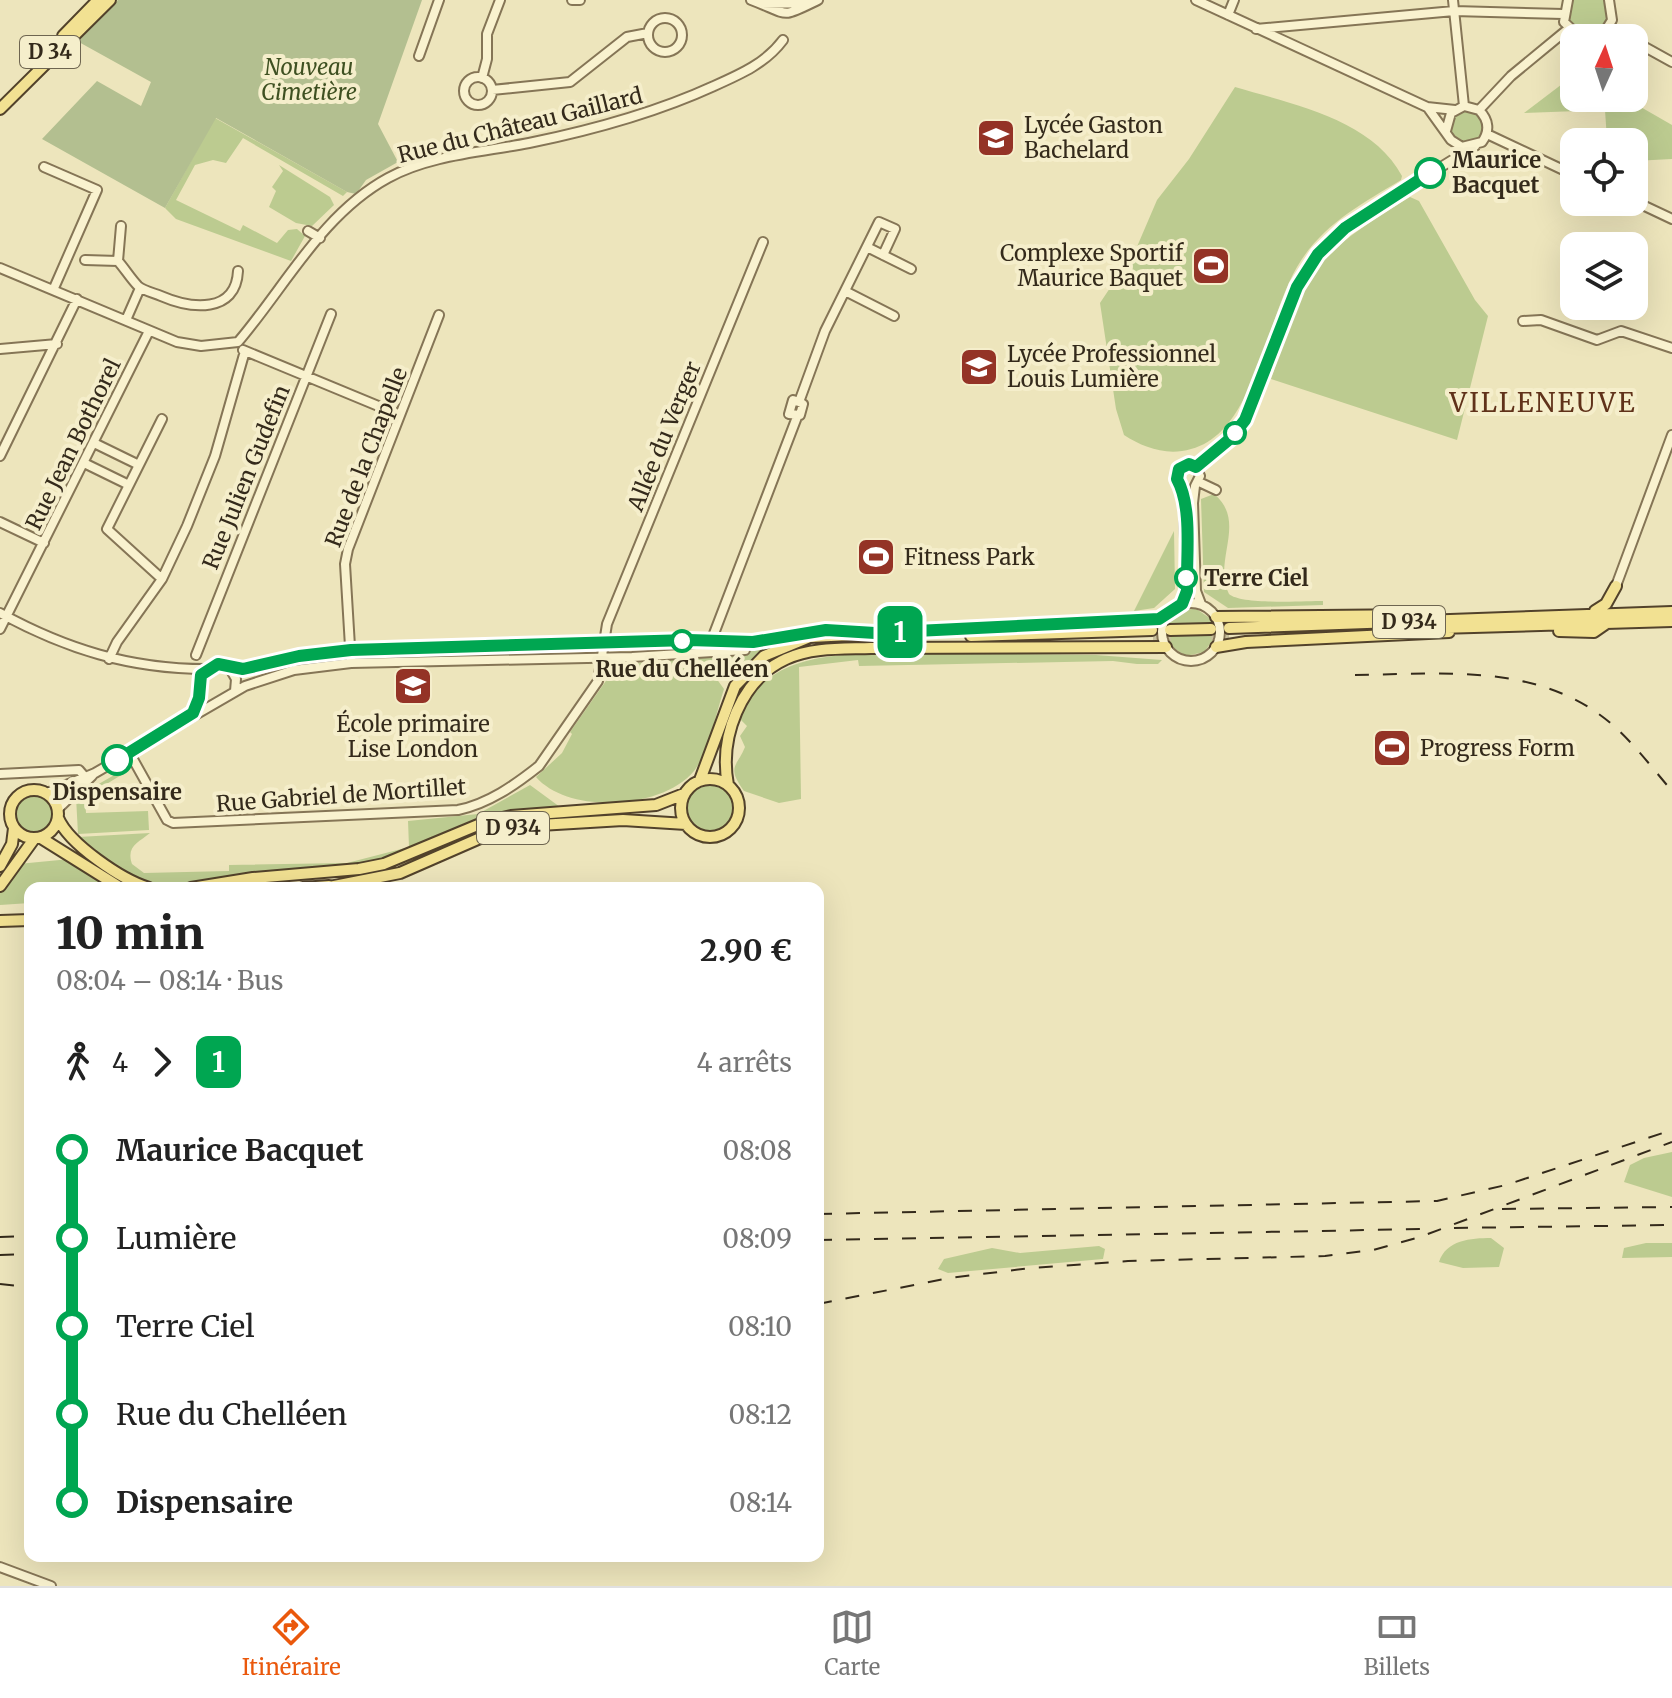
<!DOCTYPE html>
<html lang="fr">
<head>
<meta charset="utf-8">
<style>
  :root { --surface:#fff; --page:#f6f6f6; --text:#222; --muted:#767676; --line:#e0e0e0; --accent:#ea580c }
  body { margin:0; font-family:Merriweather,serif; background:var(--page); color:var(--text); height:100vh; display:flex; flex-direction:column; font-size:30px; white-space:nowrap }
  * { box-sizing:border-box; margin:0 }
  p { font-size:26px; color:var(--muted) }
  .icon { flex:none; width:44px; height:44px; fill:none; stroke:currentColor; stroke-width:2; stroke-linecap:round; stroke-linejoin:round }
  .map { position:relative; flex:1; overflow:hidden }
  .side { position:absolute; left:24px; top:882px; width:800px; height:680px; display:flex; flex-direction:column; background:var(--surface); border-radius:16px; box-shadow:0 8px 32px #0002 }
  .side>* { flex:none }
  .badge { padding:0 16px; border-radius:12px; font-size:28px; line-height:52px }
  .needle { width:52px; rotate:3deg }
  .tools { position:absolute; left:1560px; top:24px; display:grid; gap:16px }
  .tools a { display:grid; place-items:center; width:88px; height:88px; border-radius:16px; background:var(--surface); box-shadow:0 8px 32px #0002; font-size:40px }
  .map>.badge { position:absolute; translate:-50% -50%; box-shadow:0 0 0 4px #fff }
  .legs { display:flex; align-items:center; gap:12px; height:88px; padding:0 32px; font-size:26px }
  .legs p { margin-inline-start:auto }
  .headline { display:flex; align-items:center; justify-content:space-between; height:136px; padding:0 32px }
  h1 { font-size:44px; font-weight:800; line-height:60px }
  ul { padding:0 32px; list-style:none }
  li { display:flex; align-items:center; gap:28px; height:88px; font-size:30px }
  li i { display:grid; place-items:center; width:12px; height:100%; margin:0 10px; background:currentColor }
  li i::after { content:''; width:20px; height:20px; margin:-10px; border:6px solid; border-radius:50%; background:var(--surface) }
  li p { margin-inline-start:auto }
  li:first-child i { background:linear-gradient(#0000 50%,currentColor 0) }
  li:last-child i { background:linear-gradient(currentColor 50%,#0000 0) }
  .menu { display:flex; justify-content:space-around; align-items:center; height:112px; border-top:2px solid var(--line); background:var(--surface); font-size:22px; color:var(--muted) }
  .menu a { display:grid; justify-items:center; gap:4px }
  .menu .on { color:var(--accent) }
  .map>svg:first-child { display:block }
  .green { fill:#bccb90 }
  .cemetery { fill:#b3bf90 }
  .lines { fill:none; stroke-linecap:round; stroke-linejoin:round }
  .major-tunnel { stroke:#c8c09c; stroke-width:10; stroke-dasharray:10 5; stroke-linecap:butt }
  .minor-casing { stroke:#857556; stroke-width:12 }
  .major-casing { stroke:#52422b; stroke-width:14 }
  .minor { stroke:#f9f2cf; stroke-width:8 }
  .major { stroke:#f2e192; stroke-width:10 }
  .rail { stroke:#342a1b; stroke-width:2; stroke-dasharray:14 14; stroke-linecap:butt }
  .line-1-casing { stroke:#fff; stroke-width:18 }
  .line-1 { stroke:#00a651; stroke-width:12 }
  .stop-1-dot { fill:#fff; stroke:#00a651; stroke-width:4 }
  .labels { text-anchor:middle; stroke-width:8; stroke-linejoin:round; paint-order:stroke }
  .shield { fill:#f5eecb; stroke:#6e6550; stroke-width:2 }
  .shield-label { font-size:20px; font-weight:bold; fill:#342a1b }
  .park-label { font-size:22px; font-style:italic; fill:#3e5021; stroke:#f5eecb }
  .street-label { font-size:22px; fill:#342a1b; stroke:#f5eecb }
  .poi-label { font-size:22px; fill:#342a1b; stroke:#f5eecb; text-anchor:start }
  .stop-label { font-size:22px; font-weight:bold; fill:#342a1b; stroke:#f5eecb; text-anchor:start }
  .quarter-label { font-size:26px; letter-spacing:2px; fill:#60321a; stroke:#f5eecb }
</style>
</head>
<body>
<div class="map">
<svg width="1672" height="1586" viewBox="0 0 1672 1586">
  <rect width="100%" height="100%" fill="#ede5bc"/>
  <path class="green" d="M1572 0H1604L1609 21C1601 32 1593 39 1578 34L1567 20Z
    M1574 75V98H1625L1672 125V159L1634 161V142L1607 140 1605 110 1524 113Z
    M1235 87C1292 104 1372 119 1402 176L1401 180C1363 203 1327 222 1302 259 1264 314 1257 442 1182 451 1161 454 1141 446 1124 435L1116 409 1100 303 1136 249 1157 200 1189 159Z
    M1451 126a16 16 0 1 1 32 0a16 16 0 1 1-32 0Z
    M215 118 347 192 343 196 243 138 226 163 213 160 195 165 176 200 240 231 243 225 277 243 288 230 297 229 305 236 291 261 176 219 165 208Z
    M279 165 330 197 334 205 312 226 296 223 269 207 276 191 272 187 283 171Z
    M1410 197 1419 201 1475 300 1488 316 1457 440 1271 379C1286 339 1298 279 1333 250 1357 230 1383 213 1410 197Z
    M1214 494C1248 522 1212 561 1229 594 1241 605 1305 601 1323 601V605L1228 608 1204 592 1201 499Z
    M1174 531 1175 589 1154 608 1134 611Z
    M1195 608 1211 619 1215 637 1204 652 1186 656 1170 646 1167 627 1175 613Z
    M824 632 758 657 732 683 716 670V678L724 689C717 710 708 754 694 771 663 809 569 815 536 777L562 753 572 734 570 732 615 668 653 660 744 656 750 645Z
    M918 653 1096 655 1162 660 1158 664H1137L1113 661 859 666 858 660 799 667 801 799 779 803 744 791C726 766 737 767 745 747L740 736 747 726 740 719C766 645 854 655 918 653Z
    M123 770 128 771 85 797 86 813 148 811 149 830 78 834 76 797Z
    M687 808a24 24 0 1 1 48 0a24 24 0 1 1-48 0Z
    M530 785 560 807 502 813 371 864 184 887C139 891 109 865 78 837L150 833C138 843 126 846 132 864L144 873 229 871V865L347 863 409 847 408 821 478 814Z
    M14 814a19 19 0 1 1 38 0a19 19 0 1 1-38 0Z
    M70 859 90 876 115 888H30V903L0 905V891L18 864Z
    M1672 1152V1197L1624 1182 1630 1165 1644 1158Z
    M1491 1238 1504 1248 1499 1267 1463 1268 1439 1262C1446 1240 1471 1238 1491 1238Z
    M1646 1243H1672V1257L1622 1258 1624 1248Z
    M1099 1246 1105 1249 1103 1259 948 1273 938 1269 944 1259 992 1248 1020 1253Z"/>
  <path class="cemetery" d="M118 0H422L378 124 398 162 366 180 356 194 347 192 216 118 165 208 42 139 97 81 141 106 151 82 77 41Z"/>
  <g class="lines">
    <path class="major-tunnel" d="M1211 635H1229
      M1153 636H1171"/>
    <g class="minor-casing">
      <path id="minor" d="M572 0H580
        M751 0C791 15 779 19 818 0
        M1196 0 1427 107 1455 110
        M1453 0 1464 106
        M1568 0 1564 22 1581 38
        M762 4 808 3
        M1228 15 1234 0
        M648 35a17 17 0 1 1 34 0a17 17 0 1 1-34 0Z
        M1610 27 1629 38
        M1256 29 1454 11 1563 14
        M1594 38 1604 33 1612 20 1609 0
        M1634 41 1672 62
        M419 56 439 0
        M464 91a14 14 0 1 1 28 0a14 14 0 1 1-28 0Z
        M482 78 487 59V34L500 0
        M492 90 570 82 627 37 648 33
        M1428 108 1451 140 1462 147 1482 142C1490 131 1489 120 1479 110L1464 106 1451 113 1446 131
        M1479 110 1511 76 1568 29
        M1487 134 1574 175
        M44 167 97 190 54 288
        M1634 201 1672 219
        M121 226 118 261C125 269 131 279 138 286 144 291 154 293 161 296 191 309 236 314 238 271
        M308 231 320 238
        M867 247 911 269
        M85 260 118 261
        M0 268 177 342 201 346 238 342C285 287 322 214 388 178 429 155 484 152 529 143 593 130 655 113 714 86 741 74 766 63 783 40
        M845 291 894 316
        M126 320 140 288
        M1523 321 1541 320 1597 340 1621 331 1672 348
        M0 349 57 344
        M243 350 400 415
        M799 402 793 400 789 414 800 415 803 404 799 402 825 331 879 222 895 229 883 255
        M94 443 139 465
        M0 456 77 299
        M84 463 129 485
        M1196 467 1231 438 1245 420 1297 287 1318 254 1360 217 1475 146
        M1196 467 1200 476 1195 486 1193 503 1196 591 1201 604
        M1199 482 1216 490
        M1183 487 1177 479 1179 469 1185 465 1196 467
        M0 522 44 543
        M162 579 107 529 162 419
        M1616 586 1672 435
        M1162 632a29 29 0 1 1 58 0a29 29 0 1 1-58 0Z
        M1182 604 1187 591 1183 487
        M0 613C66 649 130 669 206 669
        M0 629 149 331
        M710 644 797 417
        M196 655 331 314
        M109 659 117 642 162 579 187 526 215 456 245 351
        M351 663 345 564 348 549 439 315
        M229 667 236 679 235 691
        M193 713 199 698 201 675 218 664 243 669 299 656 351 650 689 640 753 642 804 631H862
        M129 752 167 820 173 823 458 810C488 804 515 785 539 766L598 681 607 624 763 242
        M0 774 79 770 85 777
        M47 793 95 773 245 686 294 670 351 663 632 657 745 650
        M58 809 92 776
        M0 1567 51 1586"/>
    </g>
    <g class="major-casing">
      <path id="major" d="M63 36 98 0
        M0 109 110 0
        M1595 611 1606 604 1616 586
        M1216 617 1423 615
        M1229 628 1672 612
        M1439 628 1672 621
        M1170 630 1211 629
        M1559 631 1594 632 1607 623
        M971 636 1152 630
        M1216 647 1246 642 1449 632
        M681 808a29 29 0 1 1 58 0a29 29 0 1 1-58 0Z
        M700 780 735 686 764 656 810 637 1143 621 1166 616
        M728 785C719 738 740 680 786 659 812 647 843 649 871 648L1166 647
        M10 814a24 24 0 1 1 48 0a24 24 0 1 1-48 0Z
        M58 818C69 844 122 880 149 888
        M41 838 121 888
        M0 866 12 844 14 828
        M0 886 34 839
        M191 888 253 878 359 869 384 864 485 822 511 816 656 805 684 794
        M303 888 329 886
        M324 888 400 873 487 835 523 826 623 820 686 824
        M0 921 30 920"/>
    </g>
    <use href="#minor" class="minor"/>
    <use href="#major" class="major"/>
    <path class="rail" d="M1355 675C1445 674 1541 662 1614 726 1636 746 1653 769 1672 791
      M1502 1209 1672 1207
      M818 1214 1437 1201 1506 1185 1672 1130
      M1454 1228 1672 1225
      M0 1237 30 1236
      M818 1240 1426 1229
      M0 1255 30 1254
      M0 1284 30 1287
      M818 1304 949 1278 1031 1268 1128 1261 1325 1256 1373 1250 1420 1237 1672 1142"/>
  </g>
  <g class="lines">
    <g class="line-1-casing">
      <path id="line-1" d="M117 760 193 713 199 698 201 675 218 664 243 669 299 656 351 650 689 640 753 642 826 630 875 633 1159 619 1182 604 1187 591C1186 557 1193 508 1177 479L1179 469 1189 464 1196 467 1231 438 1245 420 1297 287 1318 254 1345 228 1430 173"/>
    </g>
    <use href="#line-1" class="line-1"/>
  </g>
  <defs>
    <g id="school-square" transform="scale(2)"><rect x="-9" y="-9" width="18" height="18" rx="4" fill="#943326" stroke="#f5eecb"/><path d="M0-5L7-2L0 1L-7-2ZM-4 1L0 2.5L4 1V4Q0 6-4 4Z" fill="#fff"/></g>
    <g id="stadium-square" transform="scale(2)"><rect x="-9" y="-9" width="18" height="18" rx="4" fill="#943326" stroke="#f5eecb"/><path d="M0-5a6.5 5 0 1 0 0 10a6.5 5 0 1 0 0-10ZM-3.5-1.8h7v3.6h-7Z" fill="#fff"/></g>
  </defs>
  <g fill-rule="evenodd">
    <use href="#school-square" x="996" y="138"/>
    <use href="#stadium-square" x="1211" y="266"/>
    <use href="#school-square" x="979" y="367"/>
    <use href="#stadium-square" x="876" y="557"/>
    <use href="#school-square" x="413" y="686"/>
    <use href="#stadium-square" x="1392" y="748"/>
  </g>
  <g class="stop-1-dot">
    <circle cx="1430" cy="173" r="14"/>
    <circle cx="1235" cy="433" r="10"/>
    <circle cx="1186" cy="578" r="10"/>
    <circle cx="682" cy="641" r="10"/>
    <circle cx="117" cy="760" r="14"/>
  </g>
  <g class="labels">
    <g class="shield">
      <rect x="20" y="36" width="60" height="32" rx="6"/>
      <rect x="1373" y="606" width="72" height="32" rx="6"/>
      <rect x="477" y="812" width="72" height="32" rx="6"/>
    </g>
    <g class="shield-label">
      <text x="50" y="59">D 34</text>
      <text x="1409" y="629">D 934</text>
      <text x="513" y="835">D 934</text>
    </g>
    <g class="park-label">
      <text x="309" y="75">Nouveau<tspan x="309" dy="25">Cimetière</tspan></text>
    </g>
    <g class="street-label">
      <text transform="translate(520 125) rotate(-14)" y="8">Rue du Château Gaillard</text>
      <text transform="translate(664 436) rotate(-68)" y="8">Allée du Verger</text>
      <text transform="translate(73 444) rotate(-64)" y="8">Rue Jean Bothorel</text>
      <text transform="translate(366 457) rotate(-69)" y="8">Rue de la Chapelle</text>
      <text transform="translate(246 477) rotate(-68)" y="8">Rue Julien Gudefin</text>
      <text transform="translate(341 795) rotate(-4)" y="8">Rue Gabriel de Mortillet</text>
    </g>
    <g class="poi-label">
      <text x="1024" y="133">Lycée Gaston<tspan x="1024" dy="25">Bachelard</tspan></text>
      <text x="1183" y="261" text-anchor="end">Complexe Sportif<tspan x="1183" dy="25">Maurice Baquet</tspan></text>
      <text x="1007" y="362">Lycée Professionnel<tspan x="1007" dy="25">Louis Lumière</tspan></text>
      <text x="904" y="565">Fitness Park</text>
      <text x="413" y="732" text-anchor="middle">École primaire<tspan x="413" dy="25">Lise London</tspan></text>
      <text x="1420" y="756">Progress Form</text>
    </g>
    <g class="stop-label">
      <text x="1452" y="168">Maurice<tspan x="1452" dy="25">Bacquet</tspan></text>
      <text x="1204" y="586">Terre Ciel</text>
      <text x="682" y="677" text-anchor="middle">Rue du Chelléen</text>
      <text x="117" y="800" text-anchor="middle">Dispensaire</text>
    </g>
    <g class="quarter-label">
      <text x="1543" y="412">VILLENEUVE</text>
    </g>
  </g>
</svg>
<div class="tools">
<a><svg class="needle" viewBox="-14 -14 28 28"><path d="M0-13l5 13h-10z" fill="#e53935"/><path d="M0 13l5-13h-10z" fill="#767676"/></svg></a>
<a><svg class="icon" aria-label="locate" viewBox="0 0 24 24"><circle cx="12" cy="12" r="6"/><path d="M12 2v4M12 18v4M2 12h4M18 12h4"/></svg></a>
<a><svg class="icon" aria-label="layers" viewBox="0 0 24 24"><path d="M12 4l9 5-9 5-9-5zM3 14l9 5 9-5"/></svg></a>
</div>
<b class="badge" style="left:900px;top:632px;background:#00a651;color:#fff">1</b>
<section class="side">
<div class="headline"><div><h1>10 min</h1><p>08:04 – 08:14 · Bus</p></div><b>2.90 €</b></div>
<div class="legs"><svg class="icon" aria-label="walk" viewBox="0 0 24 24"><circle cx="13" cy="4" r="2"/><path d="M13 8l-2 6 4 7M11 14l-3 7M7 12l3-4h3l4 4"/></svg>4<svg class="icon" aria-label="forward" viewBox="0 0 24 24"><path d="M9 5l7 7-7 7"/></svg><b class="badge" style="background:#00a651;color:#fff">1</b><p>4 arrêts</p></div>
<ul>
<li><i style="color:#00a651"></i><b>Maurice Bacquet</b><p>08:08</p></li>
<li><i style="color:#00a651"></i><span>Lumière</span><p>08:09</p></li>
<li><i style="color:#00a651"></i><span>Terre Ciel</span><p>08:10</p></li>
<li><i style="color:#00a651"></i><span>Rue du Chelléen</span><p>08:12</p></li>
<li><i style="color:#00a651"></i><b>Dispensaire</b><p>08:14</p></li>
</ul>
</section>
</div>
<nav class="menu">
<a class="on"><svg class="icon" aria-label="directions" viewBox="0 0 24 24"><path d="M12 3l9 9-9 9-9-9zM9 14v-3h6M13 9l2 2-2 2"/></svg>Itinéraire</a>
<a><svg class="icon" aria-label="map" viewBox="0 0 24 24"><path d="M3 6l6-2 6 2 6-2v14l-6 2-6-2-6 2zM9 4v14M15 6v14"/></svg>Carte</a>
<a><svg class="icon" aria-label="tickets" viewBox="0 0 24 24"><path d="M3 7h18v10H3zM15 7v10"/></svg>Billets</a>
</nav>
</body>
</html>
